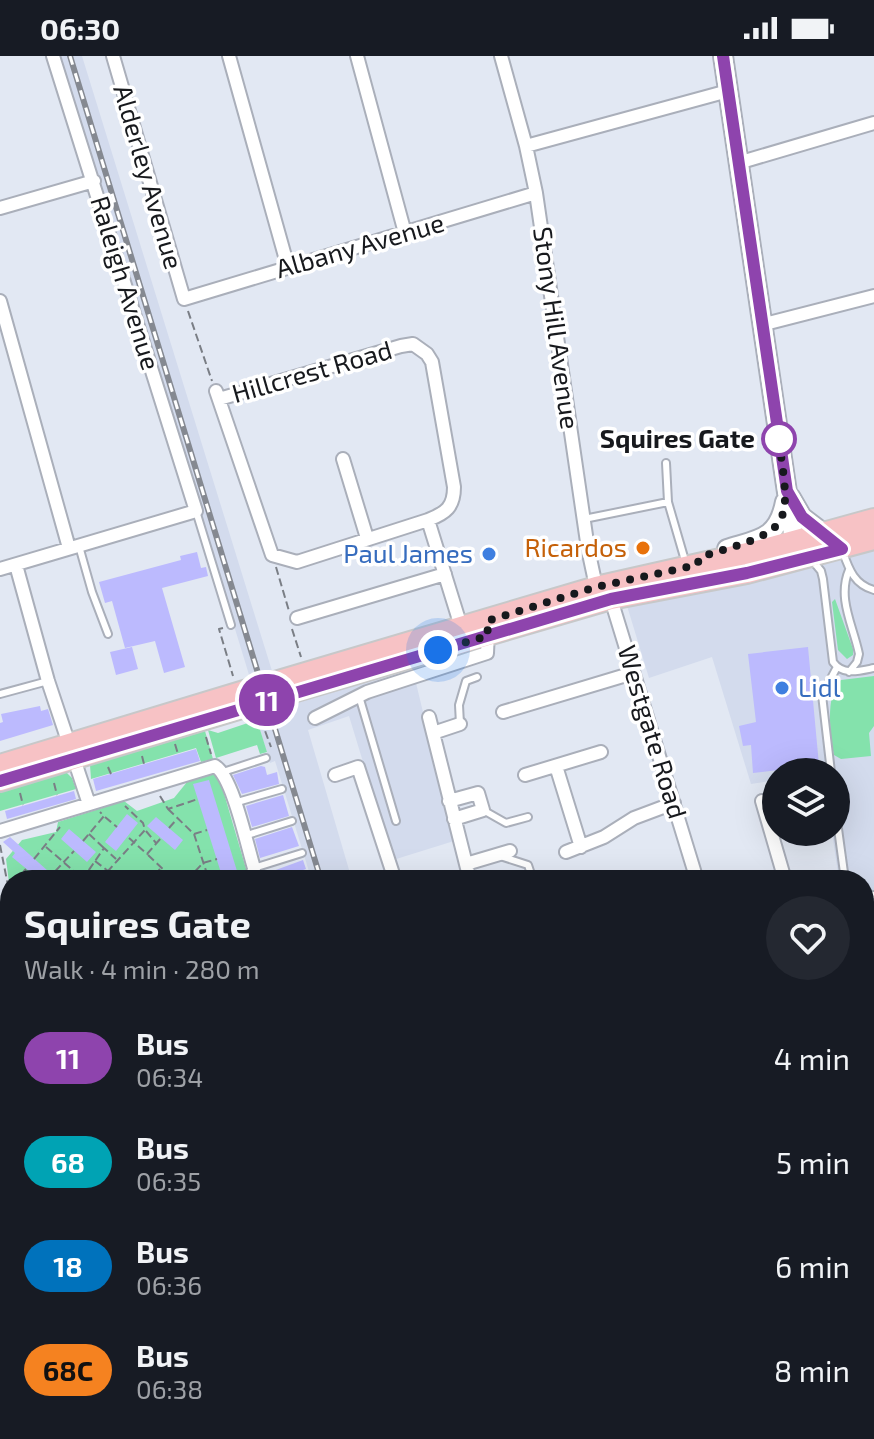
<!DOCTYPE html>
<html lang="en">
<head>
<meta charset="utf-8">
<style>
  :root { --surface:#171b24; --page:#242831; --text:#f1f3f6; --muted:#9ea1a6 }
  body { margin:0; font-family:"Exo 2",sans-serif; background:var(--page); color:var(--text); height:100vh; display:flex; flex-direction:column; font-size:30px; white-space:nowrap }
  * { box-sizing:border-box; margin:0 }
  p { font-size:26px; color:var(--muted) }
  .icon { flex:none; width:44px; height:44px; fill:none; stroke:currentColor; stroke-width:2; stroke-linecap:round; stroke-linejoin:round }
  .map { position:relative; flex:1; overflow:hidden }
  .panel { position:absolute; left:0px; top:814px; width:874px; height:570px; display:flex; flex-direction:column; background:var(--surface); border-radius:32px 32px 0 0; box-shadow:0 8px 32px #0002 }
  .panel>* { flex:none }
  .badge { padding:0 16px; border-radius:26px; font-size:28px; line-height:52px }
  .buttons { position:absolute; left:762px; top:702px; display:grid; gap:16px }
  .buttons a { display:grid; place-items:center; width:88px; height:88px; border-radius:50%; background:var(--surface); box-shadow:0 8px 32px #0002; font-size:40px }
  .you { position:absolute; width:40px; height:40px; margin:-20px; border:6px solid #fff; border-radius:50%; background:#1a73e8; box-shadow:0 0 0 12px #1a73e833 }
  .map>.badge { position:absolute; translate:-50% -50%; box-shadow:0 0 0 4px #fff }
  .round { display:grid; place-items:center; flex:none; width:84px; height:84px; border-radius:42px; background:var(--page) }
  .head { display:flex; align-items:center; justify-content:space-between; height:136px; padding:0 24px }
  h1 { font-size:38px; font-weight:700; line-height:60px }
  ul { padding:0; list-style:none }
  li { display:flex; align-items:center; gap:24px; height:104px; padding:0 24px }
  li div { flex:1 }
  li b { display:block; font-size:30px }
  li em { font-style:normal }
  li .badge { min-width:88px; font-weight:700; text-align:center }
  .status { display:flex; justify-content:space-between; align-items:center; height:56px; padding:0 40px; background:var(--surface); direction:ltr }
  .status svg { height:22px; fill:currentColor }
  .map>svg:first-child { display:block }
  .built { fill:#d3dbed }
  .green { fill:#84e2ac }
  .building { fill:#bcbafe }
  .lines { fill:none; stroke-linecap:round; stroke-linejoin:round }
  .lane-casing { stroke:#aaafba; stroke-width:10 }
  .street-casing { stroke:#aaafba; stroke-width:16 }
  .secondary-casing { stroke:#aaafba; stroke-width:22 }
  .primary-casing { stroke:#c7c8c9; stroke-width:24 }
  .path { stroke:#7a7e85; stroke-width:2; stroke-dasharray:8 4; stroke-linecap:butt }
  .lane { stroke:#fff; stroke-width:6 }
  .street { stroke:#fff; stroke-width:12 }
  .secondary { stroke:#fff; stroke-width:18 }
  .primary { stroke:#f7c2c5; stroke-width:20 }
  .rail-casing { stroke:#858991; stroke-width:6 }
  .rail { stroke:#fff; stroke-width:3; stroke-dasharray:9; stroke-linecap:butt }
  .primary-bridge-casing { stroke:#c7c8c9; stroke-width:24; stroke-linecap:butt }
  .primary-bridge { stroke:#f7c2c5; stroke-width:20 }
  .line-casing { stroke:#fff; stroke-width:18 }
  .line { stroke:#8e44ad; stroke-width:12 }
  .walk { stroke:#17191d; stroke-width:8; stroke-dasharray:0 14.4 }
  .stop-dot { fill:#fff; stroke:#8e44ad; stroke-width:4 }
  .food-dot { fill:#e8710a; stroke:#fff; stroke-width:3 }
  .shop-dot { fill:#3f7fe0; stroke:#fff; stroke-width:3 }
  .labels { text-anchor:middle; stroke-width:7; stroke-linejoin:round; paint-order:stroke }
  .street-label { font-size:26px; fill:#17191d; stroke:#fff }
  .stop-label { font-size:26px; font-weight:bold; fill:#17191d; stroke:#fff; text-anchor:end }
  .food-label { font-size:26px; fill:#c56008; stroke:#fff; text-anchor:end }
  .shop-label { font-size:26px; fill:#366cbe; stroke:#fff; text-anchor:end }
</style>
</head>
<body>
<div class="status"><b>06:30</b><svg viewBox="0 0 49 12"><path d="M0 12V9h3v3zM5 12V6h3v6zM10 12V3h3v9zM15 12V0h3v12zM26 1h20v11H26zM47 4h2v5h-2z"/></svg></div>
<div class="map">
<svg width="874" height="1383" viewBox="0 0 874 1383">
  <rect width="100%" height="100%" fill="#e2e8f3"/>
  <path class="built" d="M60 0H82L272 615 250 622Z
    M874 483V1383H484L481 1374H864V1054L872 1051V1030L864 977V824H839L832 776H836V716H776V724L751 728 712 601 649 622 624 540Z
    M410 602 454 785 393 804 349 660 308 674 352 824H307L311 822 275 705 270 707 257 664 261 657 299 645 297 635Z"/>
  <path class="green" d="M835 543 853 593V599L847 603 838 594 832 546Z
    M874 620V670L869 677 871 700 841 703 834 699C830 681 825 636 841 624Z
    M257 664 267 696 260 698 257 689 216 702 208 674 218 677Z
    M205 675 213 703 201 706 196 692 91 723 90 709Z
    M66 716 72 722 76 733 0 755V736Z
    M218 717 247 816 246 824H10V834L6 803 22 784 56 776 58 766 124 745 137 755 174 742 187 726Z
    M864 1327 874 1329V1383H518L515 1374H864Z"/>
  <path class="building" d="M197 496 201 512 206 511 208 520 162 532 185 611 164 617 155 585 125 592 112 545 105 547 99 526 181 504 180 500Z
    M132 591 138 613 116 619 110 596Z
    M808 591 819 709 753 717 751 689 743 690 739 670 756 666 748 598Z
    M40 650 41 655 48 653 53 669 0 685V667L3 666 1 658Z
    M196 693 200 705 96 735 93 723Z
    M261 710 265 711 267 719 277 716 279 728 242 738 233 719Z
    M209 724 237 815 222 820 193 728Z
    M74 735 76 743 7 763 5 755Z
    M283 739 289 760 252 771 246 750Z
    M127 758 138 767 116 795 105 786Z
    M156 761 183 784 175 794 147 770Z
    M292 771 299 790 260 802 255 783Z
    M69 773 96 796 87 806 61 783Z
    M10 781 48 815 40 824 12 801 15 797 3 786Z
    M303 804 306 813 275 824H261L262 819Z
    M874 874V925H868L864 875Z"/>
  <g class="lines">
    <g class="lane-casing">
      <path id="lane" d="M668 446 686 508
        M196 455 231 569
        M584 463 668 446 666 407
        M79 490 92 536 108 578
        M843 496C849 514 855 529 874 534
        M812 504 821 515 823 523 833 606C843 620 859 615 874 612
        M849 616 857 606 859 598C853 569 837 542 849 514
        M0 638 48 625
        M359 640 396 765
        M460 668 459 649 466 625 477 621
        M223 716 266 702
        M831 716 822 639 837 611
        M234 747 282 733
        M483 754 506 767 528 761
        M836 758 845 824
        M244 780 292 765
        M500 800 528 809 533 824
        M254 812 302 797
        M864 841 874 839
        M864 943 874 993"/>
    </g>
    <g class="street-casing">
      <path id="street" d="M113 0 184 243 536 137
        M229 0 288 211
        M357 0 405 177
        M501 0 526 90 536 137 588 493 597 535
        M526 90 728 35
        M738 107 874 67
        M0 152 94 125
        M0 245 69 492
        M761 269 874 240
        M216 335 272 499 297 506 428 464
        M219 343 401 290 413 288 427 298 432 306 454 431C454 451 446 457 428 464L463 577
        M343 403 367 482
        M16 509 48 625 89 748
        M0 513 196 455 53 0
        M610 540 697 824
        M297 562 445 518
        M503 656 633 617
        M429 661 470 824
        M315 662 367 636 487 597 488 576
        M433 677 460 668
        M556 710 581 791
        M335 719 358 711 395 824
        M525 719 601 696
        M449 745 478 737 483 754 454 763
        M762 745 785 824
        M0 775 215 710C233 721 247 790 254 812L252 824
        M566 796 604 781 634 762 674 747
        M466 808 510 795
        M0 883 10 880
        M0 907 10 903
        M10 961 7 975 10 985
        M3 1103 10 1124
        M187 1374 191 1383
        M325 1374 326 1383
        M427 1374 430 1383
        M96 1377 105 1374"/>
    </g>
    <g class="secondary-casing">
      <path id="secondary" d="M723 0 794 484 802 494
        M791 442 802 461 831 483
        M727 493C759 483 778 483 785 446"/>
    </g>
    <g class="primary-casing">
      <path id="primary" d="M275 626 596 531 765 493 874 463
        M279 640 611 543 747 517 874 483
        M0 709 254 632
        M0 725 258 647
        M0 1172 10 1205
        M63 1374 66 1383"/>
    </g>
    <path class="path" d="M188 255 212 325
      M276 511 289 555
      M223 572 219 573 233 620
      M292 573 301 601
      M261 664 271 691
      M206 681 211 698
      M175 688 178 698
      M142 700 144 708
      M108 711 111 718
      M54 727 57 739
      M20 737 23 749
      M160 740 168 753 198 743
      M168 753 194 778 209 824
      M105 761 117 771
      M169 772 177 763
      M146 775 156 787
      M89 778 104 792
      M194 778 207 774
      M129 782 147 798 161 782
      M83 785 104 760 100 756
      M0 789 10 840
      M46 791 83 823
      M148 799 166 816
      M34 803 60 771
      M95 805 108 815
      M176 823 177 824
      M15 824 26 813
      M47 824 74 795
      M82 824 104 792 116 803
      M118 824 108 815 145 774 143 767 125 750
      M151 824 160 813
      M187 824 203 807 217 803
      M864 897 874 895
      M0 1032 10 1034"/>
    <use href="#lane" class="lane"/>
    <use href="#street" class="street"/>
    <use href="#secondary" class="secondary"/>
    <use href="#primary" class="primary"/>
    <g class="rail-casing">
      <path id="rail" d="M70 0 321 824
        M489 1374 492 1383"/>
    </g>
    <use href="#rail" class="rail"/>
    <g class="primary-bridge-casing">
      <path id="primary-bridge" d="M254 632 275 626
        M258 647 279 640"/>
    </g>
    <use href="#primary-bridge" class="primary-bridge"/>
  </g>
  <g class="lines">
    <g class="line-casing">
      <path id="line" d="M0 725 611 543 747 517 842 493 802 461 787 435 723 0"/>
    </g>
    <use href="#line" class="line"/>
    <path class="walk" d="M438 594 488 580 487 565 596 531 697 509 700 501C791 473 793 477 778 380L779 383"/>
  </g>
  <circle class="stop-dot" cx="779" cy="383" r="16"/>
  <circle class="food-dot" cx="643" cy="492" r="8"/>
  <g class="shop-dot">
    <circle cx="489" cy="498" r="8"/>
    <circle cx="782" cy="632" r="8"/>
  </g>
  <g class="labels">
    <g class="street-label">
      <text transform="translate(148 121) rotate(74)" y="9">Alderley Avenue</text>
      <text transform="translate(360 190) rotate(-16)" y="9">Albany Avenue</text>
      <text transform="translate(125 227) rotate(73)" y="9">Raleigh Avenue</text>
      <text transform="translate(556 272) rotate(82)" y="9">Stony Hill Avenue</text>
      <text transform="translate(312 316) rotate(-16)" y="9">Hillcrest Road</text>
      <text transform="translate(652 676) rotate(73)" y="9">Westgate Road</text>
    </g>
    <g class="stop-label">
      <text x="755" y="392">Squires Gate</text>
    </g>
    <g class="food-label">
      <text x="627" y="501">Ricardos</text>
    </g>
    <g class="shop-label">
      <text x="473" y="507">Paul James</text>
      <text x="798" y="641" text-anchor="start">Lidl</text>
    </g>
  </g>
</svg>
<div class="buttons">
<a><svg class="icon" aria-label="layers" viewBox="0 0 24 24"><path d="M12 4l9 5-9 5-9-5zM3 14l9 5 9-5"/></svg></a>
</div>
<div class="you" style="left:438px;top:594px"></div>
<b class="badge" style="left:267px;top:644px;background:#8e44ad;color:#fff">11</b>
<section class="panel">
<div class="head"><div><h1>Squires Gate</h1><p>Walk · 4 min · 280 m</p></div><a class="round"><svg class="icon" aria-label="heart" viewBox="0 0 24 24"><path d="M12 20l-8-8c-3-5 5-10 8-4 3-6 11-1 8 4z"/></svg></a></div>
<ul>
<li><span class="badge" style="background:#8e44ad;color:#fff">11</span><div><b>Bus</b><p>06:34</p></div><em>4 min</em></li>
<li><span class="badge" style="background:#00a3b4;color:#fff">68</span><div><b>Bus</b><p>06:35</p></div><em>5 min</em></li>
<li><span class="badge" style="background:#0072bc;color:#fff">18</span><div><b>Bus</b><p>06:36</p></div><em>6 min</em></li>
<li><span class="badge" style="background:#f58220;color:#111">68C</span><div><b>Bus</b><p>06:38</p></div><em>8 min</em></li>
</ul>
</section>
</div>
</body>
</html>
